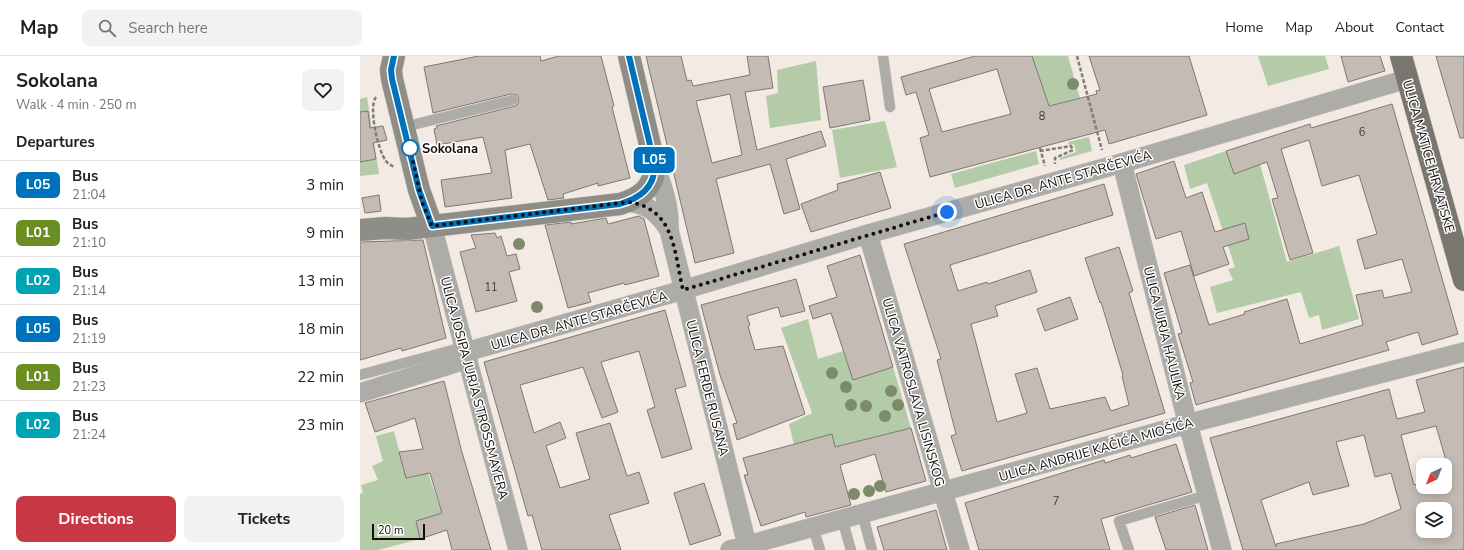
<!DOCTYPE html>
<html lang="en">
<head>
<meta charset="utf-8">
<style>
  :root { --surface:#fff; --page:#f2f2f2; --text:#202124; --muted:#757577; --line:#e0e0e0; --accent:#c73744 }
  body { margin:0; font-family:"Nunito Sans",sans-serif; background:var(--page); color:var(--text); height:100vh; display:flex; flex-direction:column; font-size:15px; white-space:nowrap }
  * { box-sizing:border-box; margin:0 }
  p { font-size:13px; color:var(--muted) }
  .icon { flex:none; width:22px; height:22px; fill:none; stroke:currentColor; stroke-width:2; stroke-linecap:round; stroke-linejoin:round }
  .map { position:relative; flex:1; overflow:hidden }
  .drawer { display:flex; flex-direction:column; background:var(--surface); width:360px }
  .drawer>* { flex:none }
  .badge { padding:0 8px; border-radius:6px; font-size:14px; line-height:26px }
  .needle { width:26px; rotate:223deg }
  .fabs { position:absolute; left:1056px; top:402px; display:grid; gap:8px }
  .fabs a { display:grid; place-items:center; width:36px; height:36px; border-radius:8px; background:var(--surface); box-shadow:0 2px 10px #0003; font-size:20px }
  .scale { position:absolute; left:12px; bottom:10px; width:53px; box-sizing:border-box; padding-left:4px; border:2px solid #110e0c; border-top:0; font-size:11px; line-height:14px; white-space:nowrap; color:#110e0c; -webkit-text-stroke:3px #fff; paint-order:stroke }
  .you { position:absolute; width:20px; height:20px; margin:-10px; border:3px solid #fff; border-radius:50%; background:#1a73e8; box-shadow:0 0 0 6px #1a73e833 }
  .map>.badge { position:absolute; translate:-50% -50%; box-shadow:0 0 0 2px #fff }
  h2 { padding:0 16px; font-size:15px; line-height:36px }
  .round { display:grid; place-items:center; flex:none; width:42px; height:42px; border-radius:8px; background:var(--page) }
  .head { display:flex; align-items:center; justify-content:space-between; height:68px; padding:0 16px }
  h1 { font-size:19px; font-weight:700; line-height:30px }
  .cta { display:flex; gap:8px; margin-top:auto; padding:8px 16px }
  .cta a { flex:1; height:46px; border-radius:8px; background:var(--accent); color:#fff; font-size:16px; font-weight:700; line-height:46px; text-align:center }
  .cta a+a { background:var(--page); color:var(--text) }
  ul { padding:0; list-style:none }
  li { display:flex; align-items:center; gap:12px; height:48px; padding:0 16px; border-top:1px solid var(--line) }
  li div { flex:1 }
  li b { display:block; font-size:15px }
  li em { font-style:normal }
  li .badge { min-width:44px; font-weight:700; text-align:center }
  header { display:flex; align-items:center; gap:24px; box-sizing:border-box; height:56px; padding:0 20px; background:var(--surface); border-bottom:1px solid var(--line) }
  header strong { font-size:19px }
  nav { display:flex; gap:22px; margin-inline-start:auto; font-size:14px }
  .search { width:280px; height:36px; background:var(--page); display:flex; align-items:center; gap:10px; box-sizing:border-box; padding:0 14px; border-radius:8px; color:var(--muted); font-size:15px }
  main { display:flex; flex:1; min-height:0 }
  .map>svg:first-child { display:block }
  .green { fill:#b3cca7 }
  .building { fill:#c3bbb4; stroke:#7f7871; fill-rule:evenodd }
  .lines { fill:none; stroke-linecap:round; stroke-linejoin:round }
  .lane-casing { stroke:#cec7c1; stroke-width:11 }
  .street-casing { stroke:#cec7c1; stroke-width:20 }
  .secondary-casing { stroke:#cec7c1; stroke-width:23 }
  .primary-casing { stroke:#cec7c1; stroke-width:23 }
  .path { stroke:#827d78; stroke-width:2.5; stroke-dasharray:4 2; stroke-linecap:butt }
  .lane { stroke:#adaca8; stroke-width:10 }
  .street { stroke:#adaca8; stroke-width:19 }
  .secondary { stroke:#8f8d87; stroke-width:22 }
  .primary { stroke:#79766f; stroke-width:22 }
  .tree { fill:#7d8a6c }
  .line-casing { stroke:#fff; stroke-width:9 }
  .line { stroke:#0072bc; stroke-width:6 }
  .walk { stroke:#110e0c; stroke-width:4; stroke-dasharray:0 7.2 }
  .stop-dot { fill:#fff; stroke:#0072bc; stroke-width:2 }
  .labels { text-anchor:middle; stroke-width:3; stroke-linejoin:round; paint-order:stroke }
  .number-label { font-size:11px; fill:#3e3936 }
  .stop-label { font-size:13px; font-weight:bold; fill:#110e0c; stroke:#fff; text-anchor:start }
  .street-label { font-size:13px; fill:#110e0c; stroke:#fff }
</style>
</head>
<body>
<header>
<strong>Map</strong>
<div class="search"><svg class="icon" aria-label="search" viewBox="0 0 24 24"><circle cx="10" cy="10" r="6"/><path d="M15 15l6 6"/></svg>Search here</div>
<nav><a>Home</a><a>Map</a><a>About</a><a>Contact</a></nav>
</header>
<main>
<section class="drawer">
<div class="head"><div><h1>Sokolana</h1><p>Walk · 4 min · 250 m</p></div><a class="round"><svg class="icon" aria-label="heart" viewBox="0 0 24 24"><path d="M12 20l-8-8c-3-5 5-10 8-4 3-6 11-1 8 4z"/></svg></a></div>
<h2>Departures</h2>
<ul>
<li><span class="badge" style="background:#0072bc;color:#fff">L05</span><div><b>Bus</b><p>21:04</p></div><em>3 min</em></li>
<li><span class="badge" style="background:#6b8e23;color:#fff">L01</span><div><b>Bus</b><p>21:10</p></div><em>9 min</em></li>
<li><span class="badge" style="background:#00a3b4;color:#fff">L02</span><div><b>Bus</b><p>21:14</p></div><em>13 min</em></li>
<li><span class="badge" style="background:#0072bc;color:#fff">L05</span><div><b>Bus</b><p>21:19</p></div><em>18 min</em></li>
<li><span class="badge" style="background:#6b8e23;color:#fff">L01</span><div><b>Bus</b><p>21:23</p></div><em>22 min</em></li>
<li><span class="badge" style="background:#00a3b4;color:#fff">L02</span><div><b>Bus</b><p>21:24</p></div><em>23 min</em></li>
</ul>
<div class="cta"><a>Directions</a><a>Tickets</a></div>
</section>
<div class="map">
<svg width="1104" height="494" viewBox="0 0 1104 494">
  <rect width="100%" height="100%" fill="#f2eae3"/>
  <path class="green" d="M672 0H708L720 42 689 50Z
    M898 0H965L969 13 908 30Z
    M456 5 461 64 410 72 406 40 418 37 417 14Z
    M7 41 19 118 0 120V43Z
    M525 65 537 111 480 122 472 74Z
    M729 81 732 95 700 104V102L716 96 714 88 709 89 708 86Z
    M676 95 679 108 595 132 591 118Z
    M866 95 874 118 900 108 927 206 979 190 999 263 962 274 959 259 949 262 941 236 857 257 850 231 873 224 868 213 875 211 847 127 830 133 824 109Z
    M448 263 458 303 483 295 493 323 533 311 551 372 475 391 472 379 434 389 429 368 452 357 421 272Z
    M34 375 46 422 68 417 82 457 60 483 18 494H0V438L3 437 1 429 18 424 12 410 23 405 16 380Z"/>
  <path class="building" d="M119 0H180L181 5 199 0H241L254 50 252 51 270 122 238 130V127L203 138 204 142 188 144 170 88 145 94 152 142 85 151 81 124 132 117 123 81 77 89 74 73 77 72 76 70 155 50 158 48 159 43 157 39 151 38 73 57 64 11Z
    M286 0H321L327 25 331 24 333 30 390 19 387 0H408L413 32 385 36 397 94 461 75 466 90 426 103 440 153 424 158 410 108 356 123 374 197 335 207ZM370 38 382 99 352 107 336 45Z
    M615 0H672L689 50 737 38 736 35 740 34 729 0H829L847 59 749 88 745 74 570 121 560 82 569 79 556 36 546 39 541 21ZM637 13 651 58 582 76 569 33Z
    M981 0H1020L1025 15 988 26Z
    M1076 0H1104V82H1100Z
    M503 24 510 64 470 72 463 31Z
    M1032 48 1098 278 1062 289 1058 276 1026 286 1029 294 836 349 830 327 833 326 818 278 822 277 804 217 830 209 849 269 885 258 884 256 927 243 940 288 1003 269 996 239 1022 234 1024 242 1052 236 1042 203 1005 213 997 184 1017 178 999 119 962 130 949 84 921 93 953 197 930 204 912 143 918 142 907 106 874 118 866 95 950 68 951 72Z
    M8 55 10 72 23 70 27 84 13 87 16 103 0 106V56Z
    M814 105 826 142 842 136 855 176 885 167 889 183 863 191 869 208 834 220 821 175 796 183 776 118Z
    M520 116 531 152 451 176 441 148 478 134 477 128Z
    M744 128 753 159 590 209 598 235 627 226 628 228 670 214 677 236 635 250 638 260 611 268 637 366 667 357 655 318 677 312 690 353 745 341 751 355 769 349 762 320 763 319 741 246 740 247 725 202 759 191 773 235 769 237 805 357 602 415 591 380 596 378 577 304 581 303 544 188Z
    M19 139 21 155 5 157 2 142Z
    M279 160 284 163 299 220 265 229 264 227 228 237 231 246 208 252 185 169 211 166V168L246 162 248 168Z
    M135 177 137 182 141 180 147 200 156 198 160 213 149 216 157 245 116 256 100 196 116 192 111 179Z
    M63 184 86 282 42 295 41 292 0 304V186Z
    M500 199 533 311 493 324 471 257 453 263 449 250 477 241 467 210Z
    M436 223 445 255 421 261 418 251 387 260 390 269 388 270 395 294 423 290 445 358 377 384 373 368 377 367 360 319 341 249Z
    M710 241 718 263 685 275 677 253Z
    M305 254 326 330 315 333 332 393 302 402 287 354 295 351 279 295 241 306 258 356 242 362 223 311 160 329 174 377 200 366 206 382 186 390 200 432 230 423 216 377 250 367 267 420 279 416 289 447 249 459 261 494H182L172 459 168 460 124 306Z
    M1104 311V494H883L850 382 1029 333 1037 363 1065 356 1056 324ZM1076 370 1090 418 1085 420V431H1063V426L1054 429 1041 379ZM1004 379 1015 421 1031 417 1041 453 1004 468 916 488V491L901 444 949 426 953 439 989 430 976 386ZM1063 453H1085V475H1063Z
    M84 325 101 393 131 494H92L87 474 60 483 56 465 82 457 70 417 46 422 39 396 63 393 55 362 15 376 5 347Z
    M551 372 566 425 526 436 515 398 480 409 491 449 446 461 445 456 401 470 384 419H388L383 402 472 378 475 391Z
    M816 388 832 436 741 463 750 494H619L605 447 744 404 745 407 770 399 771 402Z
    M344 427 361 479 330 489 314 437Z
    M835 449 848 494H806L795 461Z
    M576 454 587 494H524L517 471Z"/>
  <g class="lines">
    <g class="lane-casing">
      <path id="lane" d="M523 0 530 51
        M44 71 153 44
        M0 319 104 291
        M502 457 512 494
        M482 463 491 494
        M453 471 460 494
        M769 494 759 465 847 439"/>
    </g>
    <g class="street-casing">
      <path id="street" d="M762 107 825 357 862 494
        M295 110C303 131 310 151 309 174
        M267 146C288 148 298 157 309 174L387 489
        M72 170 158 494
        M508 178 600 494
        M106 296 323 234 508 178 762 107 1047 23
        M0 337 108 303
        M370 494 827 368 1104 296"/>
    </g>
    <g class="secondary-casing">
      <path id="secondary" d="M34 0 31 14 32 23 59 134 72 170
        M0 174 25 172 47 173 260 148C280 142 294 132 295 110L269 0"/>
    </g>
    <g class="primary-casing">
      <path id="primary" d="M1041 0 1104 224"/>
    </g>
    <path class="path" d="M717 0 742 94
      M16 41C8 51 18 95 26 105 28 108 31 109 34 111
      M680 92 685 110
      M680 95 711 90 713 94 695 102V108"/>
    <use href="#lane" class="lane"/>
    <use href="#street" class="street"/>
    <use href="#secondary" class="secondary"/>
    <use href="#primary" class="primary"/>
  </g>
  <g class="tree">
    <circle cx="713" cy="28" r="6"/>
    <circle cx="159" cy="188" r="6"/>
    <circle cx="177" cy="251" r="6"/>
    <circle cx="472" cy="317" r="6"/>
    <circle cx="486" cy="331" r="6"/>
    <circle cx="531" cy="335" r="6"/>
    <circle cx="491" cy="349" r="6"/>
    <circle cx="538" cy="349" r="6"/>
    <circle cx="506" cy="350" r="6"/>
    <circle cx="525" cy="360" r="6"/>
    <circle cx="520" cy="430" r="6"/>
    <circle cx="509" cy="435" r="6"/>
    <circle cx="494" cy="438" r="6"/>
  </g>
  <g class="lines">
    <g class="line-casing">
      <path id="line" d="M34 0 31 14 32 23 59 134 72 170 260 148C280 142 294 132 295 110L269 0"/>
    </g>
    <use href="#line" class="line"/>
    <path class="walk" d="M50 92 62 146 72 170 268 146C315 152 314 196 323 234L587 156"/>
  </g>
  <circle class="stop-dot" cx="50" cy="92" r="8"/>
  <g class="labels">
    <g class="number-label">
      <text x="682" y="64">8</text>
      <text x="1002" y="80">6</text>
      <text x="131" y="235">11</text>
      <text x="696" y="449">7</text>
    </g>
    <g class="stop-label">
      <text x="62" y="97">Sokolana</text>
    </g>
    <g class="street-label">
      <text transform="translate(1069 100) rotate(74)" y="5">ULICA MATICE HRVATSKE</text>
      <text transform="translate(703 123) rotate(-16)" y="5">ULICA DR. ANTE STARČEVIĆA</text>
      <text transform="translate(219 264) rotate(-16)" y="5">ULICA DR. ANTE STARČEVIĆA</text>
      <text transform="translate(805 277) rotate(76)" y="5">ULICA JURJA HAULIKA</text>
      <text transform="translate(115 332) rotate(75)" y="5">ULICA JOSIPA JURJA STROSSMAYERA</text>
      <text transform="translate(348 332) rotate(76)" y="5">ULICA FERDE RUSANA</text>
      <text transform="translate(554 336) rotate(74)" y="5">ULICA VATROSLAVA LISINSKOG</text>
      <text transform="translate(736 393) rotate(-16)" y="5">ULICA ANDRIJE KAČIĆA MIOŠIĆA</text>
    </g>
  </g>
</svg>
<div class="fabs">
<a><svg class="needle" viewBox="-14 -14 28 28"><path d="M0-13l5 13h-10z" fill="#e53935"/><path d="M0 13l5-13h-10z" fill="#757577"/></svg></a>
<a><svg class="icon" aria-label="layers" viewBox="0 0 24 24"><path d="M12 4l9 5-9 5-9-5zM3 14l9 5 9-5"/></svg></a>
</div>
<div class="scale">20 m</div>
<div class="you" style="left:587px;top:156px"></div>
<b class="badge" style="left:294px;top:104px;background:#0072bc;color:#fff">L05</b>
</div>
</main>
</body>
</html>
